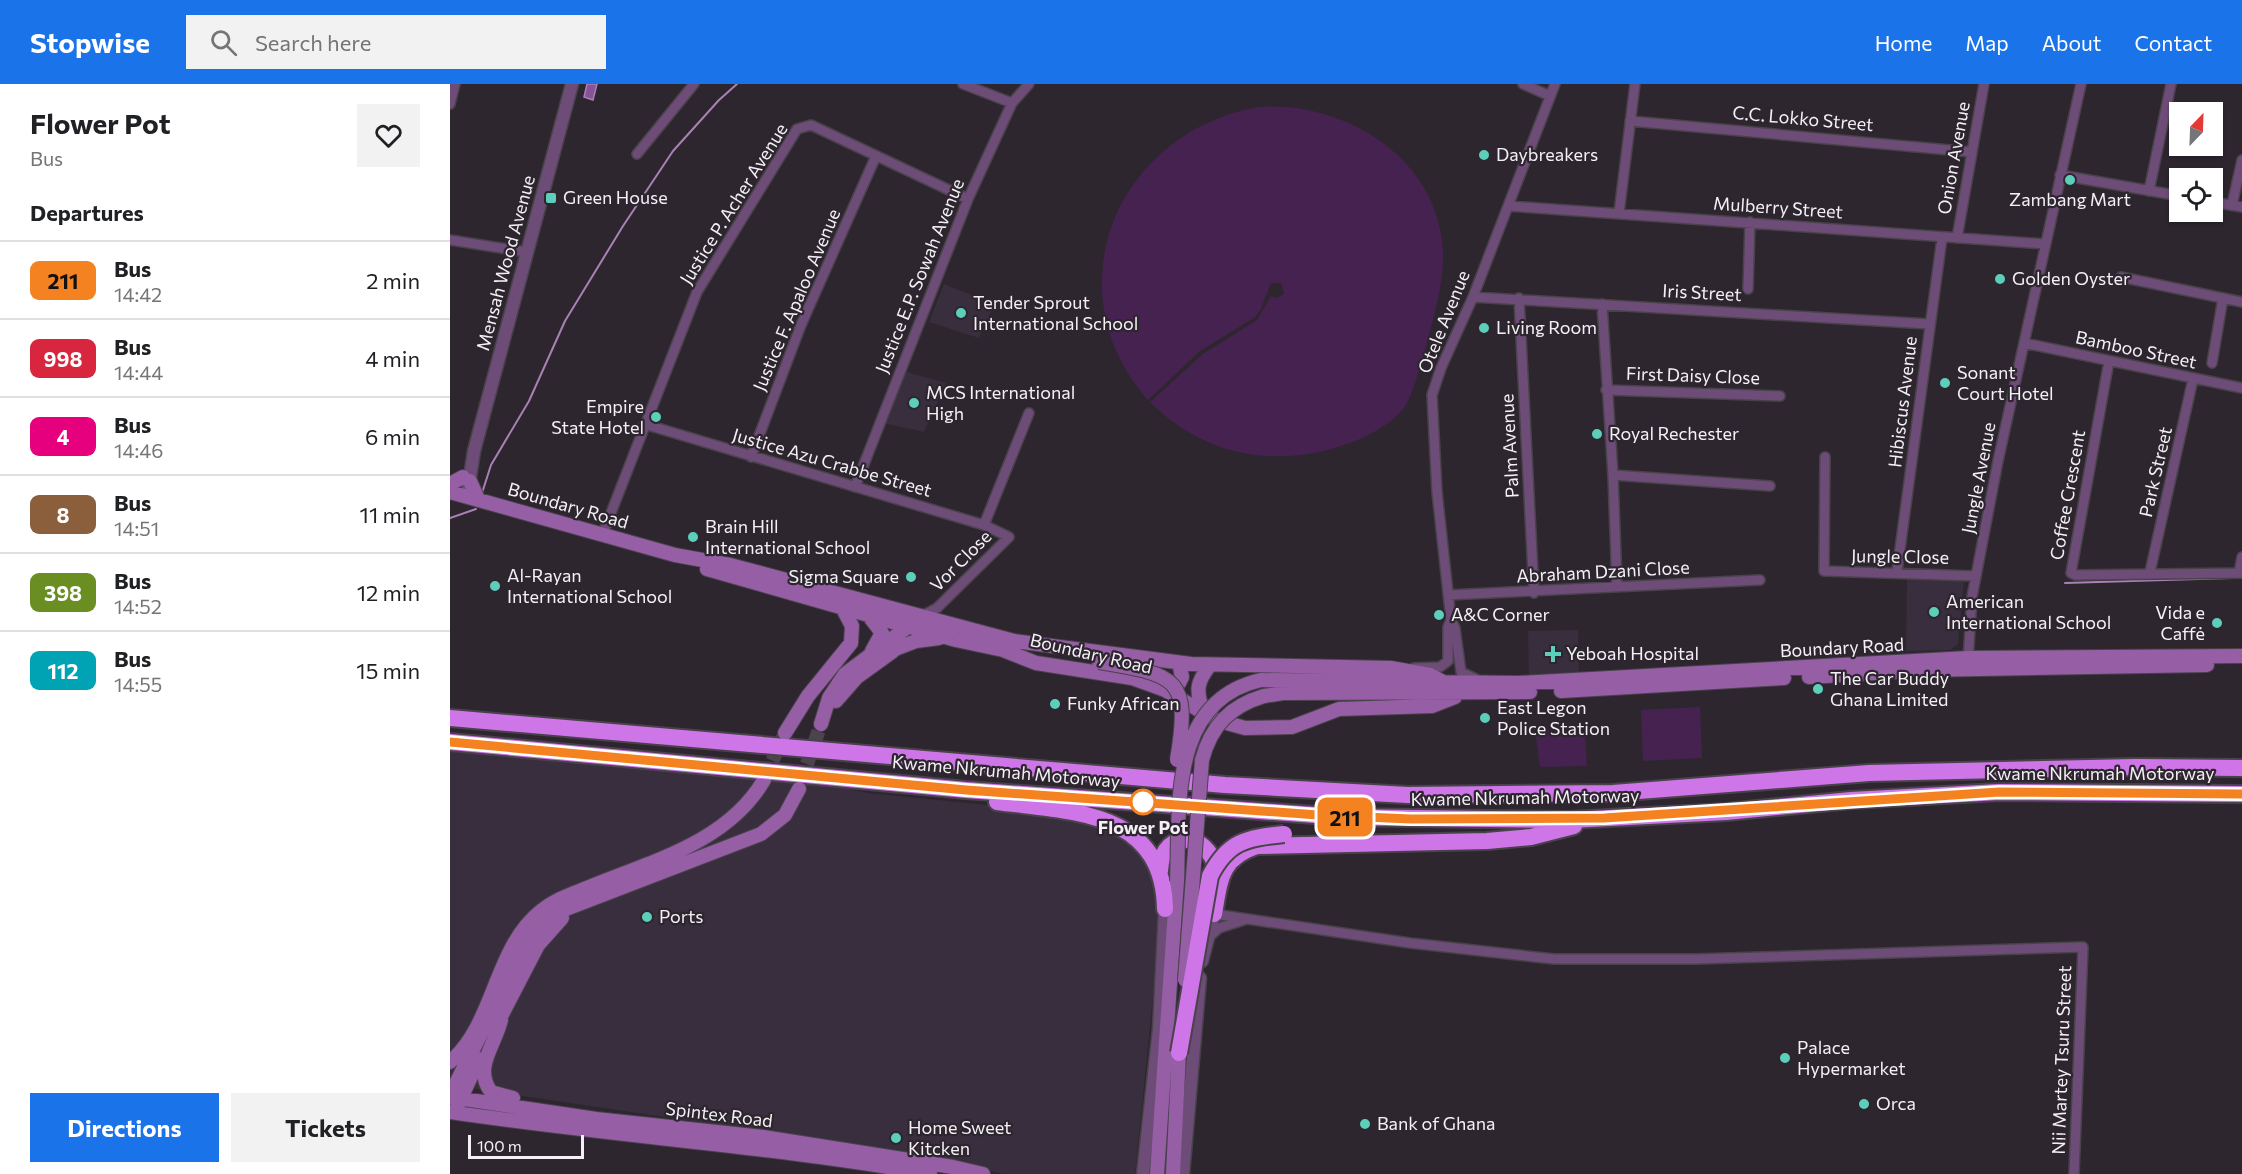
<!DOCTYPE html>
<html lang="en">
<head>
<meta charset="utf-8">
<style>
  :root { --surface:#fff; --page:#f2f2f2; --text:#202124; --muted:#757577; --line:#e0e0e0; --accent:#1a73e8 }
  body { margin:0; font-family:Commissioner,sans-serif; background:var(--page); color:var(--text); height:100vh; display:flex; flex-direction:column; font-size:22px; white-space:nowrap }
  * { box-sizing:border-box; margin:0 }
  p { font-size:20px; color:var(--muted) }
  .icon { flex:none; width:33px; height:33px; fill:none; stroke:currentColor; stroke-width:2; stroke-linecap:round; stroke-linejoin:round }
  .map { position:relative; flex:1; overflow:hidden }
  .side { display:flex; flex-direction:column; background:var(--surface); width:450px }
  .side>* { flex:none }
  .badge { padding:0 12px; border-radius:9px; font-size:21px; line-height:39px }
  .needle { width:39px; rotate:23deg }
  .controls { position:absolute; left:1719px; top:18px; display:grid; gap:12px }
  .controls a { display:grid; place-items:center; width:54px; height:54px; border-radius:0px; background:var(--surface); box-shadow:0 2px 4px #0004; font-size:30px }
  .scale { position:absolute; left:18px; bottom:15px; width:116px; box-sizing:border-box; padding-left:6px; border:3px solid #f5f0f6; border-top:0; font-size:16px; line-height:21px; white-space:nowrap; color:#f5f0f6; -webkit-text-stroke:4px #2d262f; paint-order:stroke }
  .map>.badge { position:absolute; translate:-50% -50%; box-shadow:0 0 0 3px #fff }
  h2 { padding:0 30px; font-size:22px; line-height:54px }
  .round { display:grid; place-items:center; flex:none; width:63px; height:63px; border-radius:0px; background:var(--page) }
  .summary { display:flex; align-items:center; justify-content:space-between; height:102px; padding:0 30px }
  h1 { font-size:28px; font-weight:700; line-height:45px }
  .primary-button { display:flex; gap:12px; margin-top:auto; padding:12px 30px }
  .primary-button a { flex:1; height:69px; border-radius:0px; background:var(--accent); color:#fff; font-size:24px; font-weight:700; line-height:69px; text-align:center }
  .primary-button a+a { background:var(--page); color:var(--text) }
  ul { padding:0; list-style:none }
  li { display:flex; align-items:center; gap:18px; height:78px; padding:0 30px; border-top:2px solid var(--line) }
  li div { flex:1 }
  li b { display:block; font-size:22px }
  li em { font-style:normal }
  li .badge { min-width:66px; font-weight:700; text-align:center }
  header { display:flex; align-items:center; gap:36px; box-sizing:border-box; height:84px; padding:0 30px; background:var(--accent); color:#fff }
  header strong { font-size:28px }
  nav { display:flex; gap:33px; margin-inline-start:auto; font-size:21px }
  .search { width:420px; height:54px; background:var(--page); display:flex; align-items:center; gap:15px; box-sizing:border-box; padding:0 21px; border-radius:0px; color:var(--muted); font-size:22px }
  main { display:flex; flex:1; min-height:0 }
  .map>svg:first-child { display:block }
  .built { fill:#392e3d }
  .green { fill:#462250 }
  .water { fill:#885297; stroke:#a981b4; stroke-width:1.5 }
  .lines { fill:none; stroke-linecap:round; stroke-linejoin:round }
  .stream { stroke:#a981b4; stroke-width:2 }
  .secondary-tunnel { stroke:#4b444d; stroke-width:14; stroke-dasharray:14 7; stroke-linecap:butt }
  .minor-casing { stroke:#49424b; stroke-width:12 }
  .tertiary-casing { stroke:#49424b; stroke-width:15 }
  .secondary-casing { stroke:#49424b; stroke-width:16 }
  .motorway-casing { stroke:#49424b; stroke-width:20 }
  .minor { stroke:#6e4c78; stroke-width:9 }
  .tertiary { stroke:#6e4c78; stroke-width:12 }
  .secondary { stroke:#955ea5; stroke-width:14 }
  .motorway { stroke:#ce76e7; stroke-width:16 }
  .secondary-bridge-casing { stroke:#49424b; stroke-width:16; stroke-linecap:butt }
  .motorway-bridge-casing { stroke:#49424b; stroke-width:20; stroke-linecap:butt }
  .secondary-bridge { stroke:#955ea5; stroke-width:14 }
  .motorway-bridge { stroke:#ce76e7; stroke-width:16 }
  .line-casing { stroke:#fff; stroke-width:14 }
  .line { stroke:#f58220; stroke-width:9 }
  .poi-dot { fill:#5cceba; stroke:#2d262f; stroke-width:2 }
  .stop-dot { fill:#fff; stroke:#f58220; stroke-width:3 }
  .labels { text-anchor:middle; stroke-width:4.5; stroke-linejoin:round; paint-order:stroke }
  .street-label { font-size:18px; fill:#f5f0f6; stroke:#2d262f }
  .poi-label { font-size:18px; fill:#f5f0f6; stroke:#2d262f; text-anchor:start }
  .stop-label { font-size:18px; font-weight:bold; fill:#f5f0f6; stroke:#2d262f }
</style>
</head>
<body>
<header>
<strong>Stopwise</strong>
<div class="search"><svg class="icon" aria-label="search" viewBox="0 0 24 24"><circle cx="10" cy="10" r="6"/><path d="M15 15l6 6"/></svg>Search here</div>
<nav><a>Home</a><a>Map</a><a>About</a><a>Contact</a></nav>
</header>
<main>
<section class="side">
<div class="summary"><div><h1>Flower Pot</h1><p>Bus</p></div><a class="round"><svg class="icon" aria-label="heart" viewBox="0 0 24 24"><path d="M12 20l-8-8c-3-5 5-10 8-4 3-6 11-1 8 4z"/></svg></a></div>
<h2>Departures</h2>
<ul>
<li><span class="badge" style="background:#f58220;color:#111">211</span><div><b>Bus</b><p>14:42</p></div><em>2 min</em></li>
<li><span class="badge" style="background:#d7263d;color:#fff">998</span><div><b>Bus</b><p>14:44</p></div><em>4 min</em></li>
<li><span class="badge" style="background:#e6007e;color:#fff">4</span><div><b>Bus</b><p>14:46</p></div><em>6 min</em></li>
<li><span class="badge" style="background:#8b5e3c;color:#fff">8</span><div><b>Bus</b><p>14:51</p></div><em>11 min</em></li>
<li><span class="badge" style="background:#6b8e23;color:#fff">398</span><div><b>Bus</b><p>14:52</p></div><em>12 min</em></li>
<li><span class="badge" style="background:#00a3b4;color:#fff">112</span><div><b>Bus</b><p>14:55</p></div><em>15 min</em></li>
</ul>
<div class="primary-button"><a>Directions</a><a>Tickets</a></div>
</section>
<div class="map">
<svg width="1792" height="1090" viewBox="0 0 1792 1090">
  <rect width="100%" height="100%" fill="#2d262f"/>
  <path class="built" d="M494 200 544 220 529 254 479 238Z
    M453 287 496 299 474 348 433 339Z
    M1512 494 1514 497 1508 560 1500 566 1456 567 1457 495Z
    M1128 546 1129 593 1079 594 1078 547Z
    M0 661 327 691 418 709 609 728 679 754 698 783 709 815 710 844 685 1090H553L490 1074 0 1001Z"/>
  <path class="green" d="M809 23C890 17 982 69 992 157 996 188 987 221 979 251 975 267 963 312 954 324 939 343 911 356 888 363 820 384 752 370 700 318L753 270 807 236 821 212 827 214 834 210 831 199H821L810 227 804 234 750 267 698 316C600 205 668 47 809 23Z
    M1250 623 1252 674 1193 677 1191 626Z
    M1085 646 1135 648 1137 682 1090 683Z"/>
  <path class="water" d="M137 0H147L143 16 134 13Z"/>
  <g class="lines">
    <path class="stream" d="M32 409 41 381 79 317 115 237 173 142 223 67 269 16 287 0
      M0 434 26 425
      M1615 499 1782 494"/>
    <path class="secondary-tunnel" d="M314 696 333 653
      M350 700 371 640"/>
    <g class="minor-casing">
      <path id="minor" d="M513 0 562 19
        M1073 0 1100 12
        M0 20 5 0
        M1180 37 1522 68
        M187 70 244 0
        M1610 91 1730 112
        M1699 107 1721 0
        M1762 118 1792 123
        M1782 121 1792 76
        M1058 122 1595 160
        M1169 129 1185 0
        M1507 154 1534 0
        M0 156 76 168
        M1671 193 1792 218
        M1298 205 1300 138
        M1023 213 1479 240
        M1069 214 1084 509
        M1152 220 1163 391 1167 503
        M1574 259 1792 304
        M1659 277 1621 489 1625 491 1792 489
        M1762 279 1773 214
        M1156 306 1330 312
        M194 340 534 441 559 453 487 524 472 532
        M301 373 351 241 426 72
        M1375 373 1374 487 1526 492
        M1163 391 1320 402
        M405 403 518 115 562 19 579 0
        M534 441 579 329
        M152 452 247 208 347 45 361 41 518 115
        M1447 487 1492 154
        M1700 488 1743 295
        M1789 489 1792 473
        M998 511 1310 496
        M1518 577 1522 513 1548 377 1631 0
        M964 584 990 583 998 577V543L1001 536
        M1026 595 1011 588 1005 544 1001 536 987 408 982 311 991 284 1023 213 1105 0
        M764 830 960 859 1104 875H1246L1633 863 1624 1090
        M759 853 769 844 794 836"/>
    </g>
    <g class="tertiary-casing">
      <path id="tertiary" d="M18 406 24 367 122 0
        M752 877 764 830
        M693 1090 709 945 715 825
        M733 1090 750 894"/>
    </g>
    <g class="secondary-casing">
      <path id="secondary" d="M20 397 28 415
        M0 400 13 393
        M0 408 225 471 280 481 564 557 741 580 941 584 980 591 995 599
        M257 485 506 556 553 566 586 579 682 594 715 606 766 636 795 644 842 643 889 625 982 622 1005 613
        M419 532 432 549 422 567
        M445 565 466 557 489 554
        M1359 593 1474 586 1757 581
        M811 596 1068 599 1518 574 1792 572
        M715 606 729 599 732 593 729 579
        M1111 607 1334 594
        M814 612 833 609 1080 608
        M386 617 407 593 443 567
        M753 628C746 606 746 599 760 581
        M371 640 379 614 395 590 463 539
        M335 649 358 612 401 559 402 542 392 523
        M51 936C45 962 23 983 41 1008L63 1014
        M46 942 88 861 112 834
        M0 978C45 940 44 864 91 827 107 814 125 809 144 801 206 776 278 757 314 696
        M0 1011 75 863 91 841 116 825 311 750 335 731 349 705
        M0 1013 146 1035 313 1053 503 1083 533 1090
        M7 1023 29 975
        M0 1028C160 1052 321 1062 480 1090
        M707 1090 727 797
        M723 1090 729 969"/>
    </g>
    <g class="motorway-casing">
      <path id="motorway" d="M0 634 775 701 958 711 1163 709 1419 689 1686 683 1792 684
        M0 658 516 706 892 733 1120 736 1276 728 1401 716 1549 708 1792 710
        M547 718C622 728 713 726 715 825
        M710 787C712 740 766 749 767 794
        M764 830C770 796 770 774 807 762L1037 757 1081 753 1124 742"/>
    </g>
    <use href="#minor" class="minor"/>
    <use href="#tertiary" class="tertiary"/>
    <use href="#secondary" class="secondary"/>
    <use href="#motorway" class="motorway"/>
    <g class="secondary-bridge-casing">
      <path id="secondary-bridge" d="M649 578C727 591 741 593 727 676
        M727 797C730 724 718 617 811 596
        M735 896 752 676C761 642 780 622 814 612"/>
    </g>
    <g class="motorway-bridge-casing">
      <path id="motorway-bridge" d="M729 969 760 792C778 757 796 754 834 750"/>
    </g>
    <use href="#secondary-bridge" class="secondary-bridge"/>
    <use href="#motorway-bridge" class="motorway-bridge"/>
  </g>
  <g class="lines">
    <g class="line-casing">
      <path id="line" d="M0 658 516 706 868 731 961 735 1154 734 1549 708 1792 710"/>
    </g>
    <use href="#line" class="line"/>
  </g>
  <g class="poi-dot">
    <circle cx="1034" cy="71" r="6"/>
    <circle cx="1620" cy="96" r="6"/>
    <rect x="95" y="108" width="12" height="12" rx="3"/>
    <circle cx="1550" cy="195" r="6"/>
    <circle cx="511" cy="229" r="6"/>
    <circle cx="1034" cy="244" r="6"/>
    <circle cx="1495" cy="299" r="6"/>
    <circle cx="464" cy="319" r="6"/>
    <circle cx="206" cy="333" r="6"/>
    <circle cx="1147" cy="350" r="6"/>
    <circle cx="243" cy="453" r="6"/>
    <circle cx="461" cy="493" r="6"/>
    <circle cx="45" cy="502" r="6"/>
    <circle cx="1484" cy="528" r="6"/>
    <circle cx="989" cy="531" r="6"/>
    <circle cx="1767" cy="539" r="6"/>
    <path d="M1100 561h6v6h6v6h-6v6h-6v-6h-6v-6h6z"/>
    <circle cx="1368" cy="605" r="6"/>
    <circle cx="605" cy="620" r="6"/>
    <circle cx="1035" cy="634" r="6"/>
    <circle cx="197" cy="833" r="6"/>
    <circle cx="1335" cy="974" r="6"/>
    <circle cx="1414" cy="1020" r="6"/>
    <circle cx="915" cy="1040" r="6"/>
    <circle cx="446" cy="1054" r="6"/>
  </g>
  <circle class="stop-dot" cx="693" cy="718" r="12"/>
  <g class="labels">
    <g class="street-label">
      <text transform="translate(1353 35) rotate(5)" y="6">C.C. Lokko Street</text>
      <text transform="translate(1504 74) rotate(-80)" y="6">Onion Avenue</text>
      <text transform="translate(284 120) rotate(-58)" y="6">Justice P. Acher Avenue</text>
      <text transform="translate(1328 124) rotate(4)" y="6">Mulberry Street</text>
      <text transform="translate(56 179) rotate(-75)" y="6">Mensah Wood Avenue</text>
      <text transform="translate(470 192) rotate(-68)" y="6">Justice E.P. Sowah Avenue</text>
      <text transform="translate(1252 209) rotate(3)" y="6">Iris Street</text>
      <text transform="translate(347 216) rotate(-67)" y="6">Justice F. Apaloo Avenue</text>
      <text transform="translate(994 238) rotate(-68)" y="6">Otele Avenue</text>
      <text transform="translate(1686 266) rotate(12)" y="6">Bamboo Street</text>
      <text transform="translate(1243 292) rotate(2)" y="6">First Daisy Close</text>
      <text transform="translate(1453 318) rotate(-83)" y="6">Hibiscus Avenue</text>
      <text transform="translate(1060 362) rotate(-93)" y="6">Palm Avenue</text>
      <text transform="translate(382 379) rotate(16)" y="6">Justice Azu Crabbe Street</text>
      <text transform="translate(1706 388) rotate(-77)" y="6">Park Street</text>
      <text transform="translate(1529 394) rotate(-79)" y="6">Jungle Avenue</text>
      <text transform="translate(1618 411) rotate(-80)" y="6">Coffee Crescent</text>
      <text transform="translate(118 422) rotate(16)" y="6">Boundary Road</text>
      <text transform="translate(1450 473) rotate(1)" y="6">Jungle Close</text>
      <text transform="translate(511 477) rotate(-45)" y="6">Vor Close</text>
      <text transform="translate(1153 488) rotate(-3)" y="6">Abraham Dzani Close</text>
      <text transform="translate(1392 564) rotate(-3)" y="6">Boundary Road</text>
      <text transform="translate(641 570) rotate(13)" y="6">Boundary Road</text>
      <text transform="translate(556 688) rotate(5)" y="6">Kwame Nkrumah Motorway</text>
      <text x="1650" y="696">Kwame Nkrumah Motorway</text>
      <text transform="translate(1075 714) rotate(-1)" y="6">Kwame Nkrumah Motorway</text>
      <text transform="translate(1612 976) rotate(-88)" y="6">Nii Martey Tsuru Street</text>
      <text transform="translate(269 1031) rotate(7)" y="6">Spintex Road</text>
    </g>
    <g class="poi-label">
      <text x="1046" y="77">Daybreakers</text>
      <text x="113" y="120">Green House</text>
      <text x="1620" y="122" text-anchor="middle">Zambang Mart</text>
      <text x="1562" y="201">Golden Oyster</text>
      <text x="523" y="225">Tender Sprout<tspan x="523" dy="21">International School</tspan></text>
      <text x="1046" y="250">Living Room</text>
      <text x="1507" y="295">Sonant<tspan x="1507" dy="21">Court Hotel</tspan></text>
      <text x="476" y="315">MCS International<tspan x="476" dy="21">High</tspan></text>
      <text x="194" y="329" text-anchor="end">Empire<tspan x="194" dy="21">State Hotel</tspan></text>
      <text x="1159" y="356">Royal Rechester</text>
      <text x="255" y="449">Brain Hill<tspan x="255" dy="21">International School</tspan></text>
      <text x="57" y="498">Al-Rayan<tspan x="57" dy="21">International School</tspan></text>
      <text x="449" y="499" text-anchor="end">Sigma Square</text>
      <text x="1496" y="524">American<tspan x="1496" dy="21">International School</tspan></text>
      <text x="1755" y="535" text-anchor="end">Vida e<tspan x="1755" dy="21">Caffė</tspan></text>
      <text x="1001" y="537">A&amp;C Corner</text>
      <text x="1116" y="576">Yeboah Hospital</text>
      <text x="1380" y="601">The Car Buddy<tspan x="1380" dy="21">Ghana Limited</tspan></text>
      <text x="617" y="626">Funky African</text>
      <text x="1047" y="630">East Legon<tspan x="1047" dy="21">Police Station</tspan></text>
      <text x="209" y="839">Ports</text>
      <text x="1347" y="970">Palace<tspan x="1347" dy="21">Hypermarket</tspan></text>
      <text x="1426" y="1026">Orca</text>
      <text x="927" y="1046">Bank of Ghana</text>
      <text x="458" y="1050">Home Sweet<tspan x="458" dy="21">Kitcken</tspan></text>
    </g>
    <g class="stop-label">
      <text x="693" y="750">Flower Pot</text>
    </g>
  </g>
</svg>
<div class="controls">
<a><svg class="needle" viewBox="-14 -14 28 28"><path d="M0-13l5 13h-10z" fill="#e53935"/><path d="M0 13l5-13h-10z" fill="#757577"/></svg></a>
<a><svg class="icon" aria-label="locate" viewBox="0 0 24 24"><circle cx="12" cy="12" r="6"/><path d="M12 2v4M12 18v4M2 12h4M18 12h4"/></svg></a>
</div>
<div class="scale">100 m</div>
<b class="badge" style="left:895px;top:733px;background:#f58220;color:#111">211</b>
</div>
</main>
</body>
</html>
